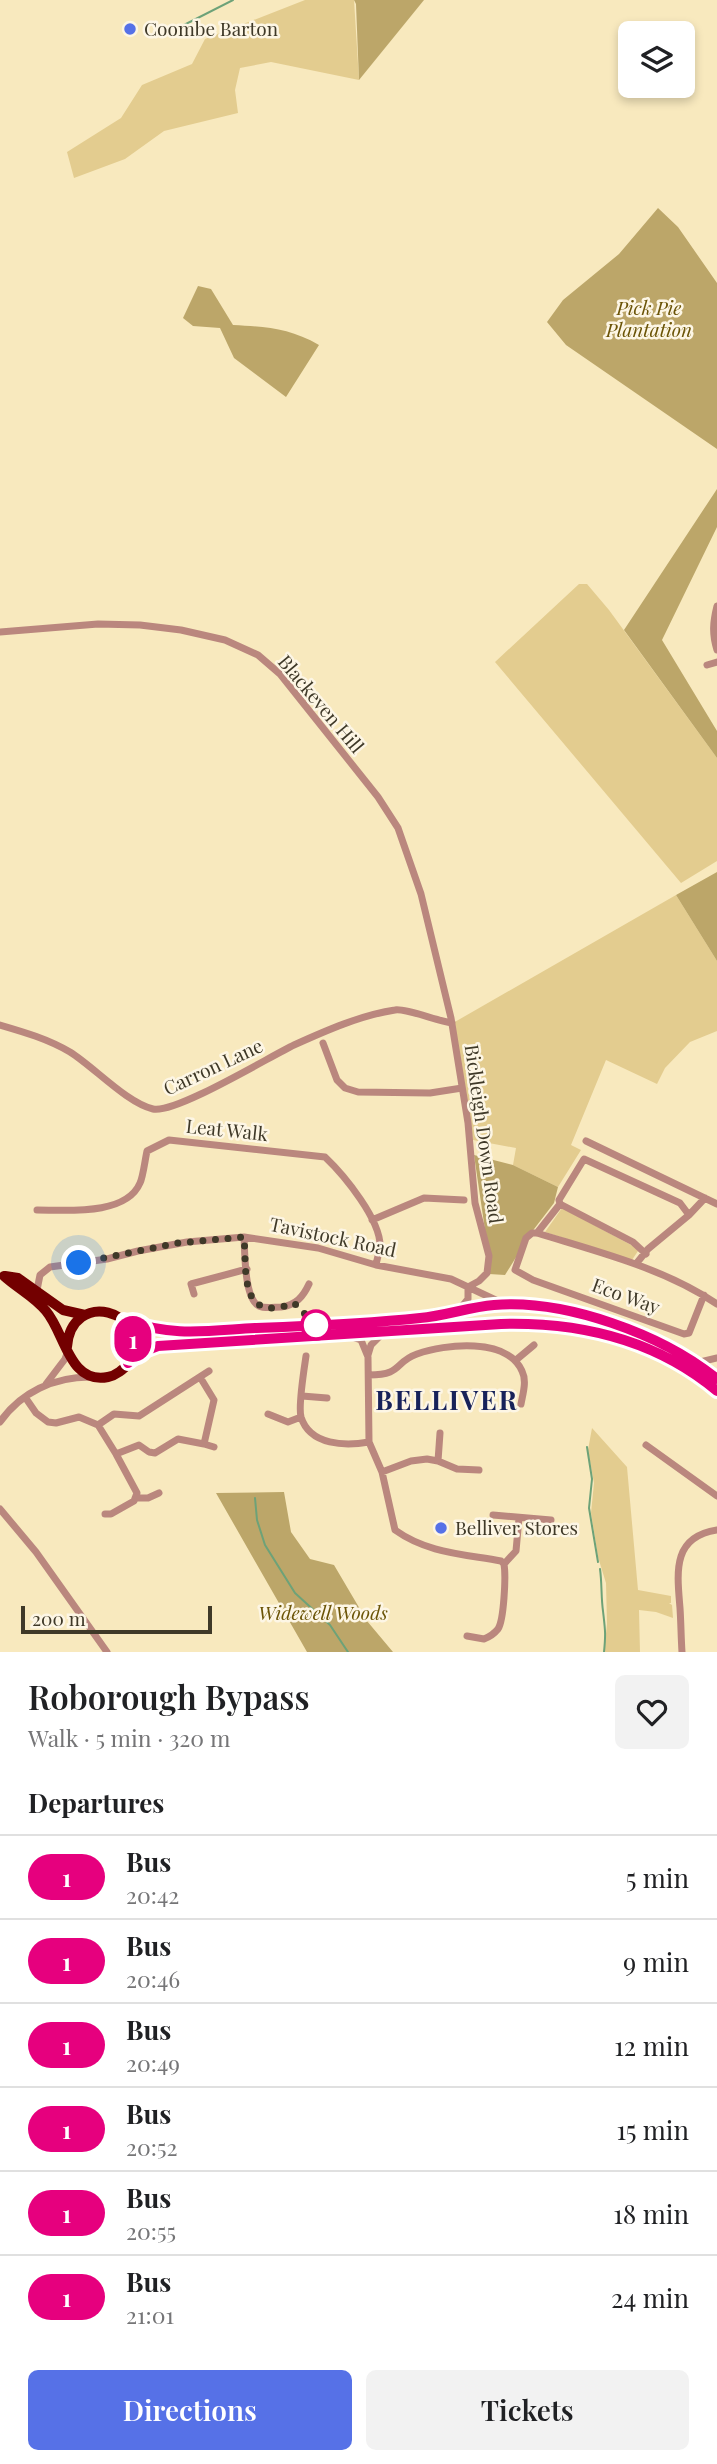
<!DOCTYPE html>
<html lang="en">
<head>
<meta charset="utf-8">
<style>
  :root { --surface:#fff; --page:#f2f2f2; --text:#202124; --muted:#757577; --line:#e0e0e0; --accent:#5671e7 }
  body { margin:0; font-family:"Playfair Display",serif; background:var(--page); color:var(--text); height:100vh; display:flex; flex-direction:column; font-size:26px; white-space:nowrap }
  * { box-sizing:border-box; margin:0 }
  p { font-size:23px; color:var(--muted) }
  .icon { flex:none; width:38px; height:38px; fill:none; stroke:currentColor; stroke-width:2; stroke-linecap:round; stroke-linejoin:round }
  .map { position:relative; height:1652px; overflow:hidden }
  .sheet { display:flex; flex-direction:column; background:var(--surface); flex:1 }
  .sheet>* { flex:none }
  .badge { padding:0 14px; border-radius:23px; font-size:24px; line-height:46px }
  .controls { position:absolute; left:618px; top:21px; display:grid; gap:14px }
  .controls a { display:grid; place-items:center; width:77px; height:77px; border-radius:10px; background:var(--surface); box-shadow:0 4px 10px #0003; font-size:35px }
  .scale { position:absolute; left:21px; bottom:18px; width:191px; box-sizing:border-box; padding-left:7px; border:4px solid #3f3928; border-top:0; font-size:19px; line-height:24px; white-space:nowrap; color:#3f3928; -webkit-text-stroke:5px #fdf6e5; paint-order:stroke }
  .you { position:absolute; width:35px; height:35px; margin:-18px; border:5px solid #fff; border-radius:50%; background:#1a73e8; box-shadow:0 0 0 10px #1a73e833 }
  .map>.badge { position:absolute; translate:-50% -50%; box-shadow:0 0 0 4px #fff }
  h2 { padding:0 28px; font-size:26px; line-height:63px }
  .round { display:grid; place-items:center; flex:none; width:74px; height:74px; border-radius:10px; background:var(--page) }
  .head { display:flex; align-items:center; justify-content:space-between; height:119px; padding:0 28px }
  h1 { font-size:33px; font-weight:600; line-height:52px }
  .cta { display:flex; gap:14px; margin-top:auto; padding:14px 28px }
  .cta a { flex:1; height:80px; border-radius:10px; background:var(--accent); color:#fff; font-size:28px; font-weight:600; line-height:80px; text-align:center }
  .cta a+a { background:var(--page); color:var(--text) }
  ul { padding:0; list-style:none }
  li { display:flex; align-items:center; gap:21px; height:84px; padding:0 28px; border-top:2px solid var(--line) }
  li div { flex:1 }
  li b { display:block; font-size:26px }
  li em { font-style:normal }
  li .badge { min-width:77px; font-weight:700; text-align:center }
  .map>svg:first-child { display:block }
  .green { fill:#e3cc8f }
  .forest { fill:#bca669 }
  .lines { fill:none; stroke-linecap:round; stroke-linejoin:round }
  .stream { stroke:#6da278; stroke-width:2 }
  .minor { stroke:#ba877e; stroke-width:7 }
  .highway { stroke:#730000; stroke-width:10 }
  .line-casing { stroke:#fff; stroke-width:16 }
  .line { stroke:#e6007e; stroke-width:10 }
  .walk { stroke:#3f3928; stroke-width:7; stroke-dasharray:0 12.6 }
  .poi-dot { fill:#5671e7; stroke:#fdf6e5; stroke-width:2.5 }
  .stop-dot { fill:#fff; stroke:#e6007e; stroke-width:3.5 }
  .labels { text-anchor:middle; stroke-width:5; stroke-linejoin:round; paint-order:stroke }
  .poi-label { font-size:19px; fill:#3f3928; stroke:#fdf6e5; text-anchor:start }
  .park-label { font-size:19px; font-style:italic; fill:#6b5407; stroke:#fdf6e5 }
  .street-label { font-size:19px; fill:#3f3928; stroke:#fdf6e5 }
  .district-label { font-size:26px; font-weight:bold; letter-spacing:2px; fill:#17225a; stroke:#fdf6e5 }
</style>
</head>
<body>
<div class="map">
<svg width="717" height="1652" viewBox="0 0 717 1652">
  <rect width="100%" height="100%" fill="#f8e9be"/>
  <path class="green" d="M305 0H354L359 80 271 62 240 68 235 90 238 113 164 131 125 159 74 178 67 152 121 118 142 85 192 64 205 39Z
    M579 584H587L609 610 717 758V861L681 883 495 662Z
    M676 895 717 961V1031L690 1042 665 1068 657 1084 606 1060 571 1145 581 1150 558 1187 513 1165 516 1148 473 1140 453 1023Z
    M562 1208 635 1247 638 1251 632 1260 545 1232Z
    M592 1428 627 1467 638 1590 671 1596V1603H669L672 1605 673 1618 656 1612 639 1610 640 1652H604L607 1624 606 1583 598 1557 591 1513 594 1483 588 1450Z"/>
  <path class="forest" d="M354 0H424L359 80 356 4Z
    M658 208 678 227 717 283V449L566 345 547 322 563 300 619 254Z
    M198 286 211 289 233 325C267 327 289 328 319 345L286 397 234 358 220 328 193 326 183 318Z
    M717 489V527L662 640 717 731V758L624 630Z
    M717 872V961L676 895Z
    M474 1155 513 1165 558 1187 554 1203 531 1233 505 1275 489 1274 490 1264Z
    M284 1492 291 1532 310 1559 334 1565 367 1621 393 1652H307L216 1493Z"/>
  <g class="lines">
    <path class="stream" d="M180 27 233 0
      M587 1447 592 1479 589 1508 598 1562
      M255 1498 257 1520 265 1545 295 1593 330 1625 348 1652
      M600 1569C602 1583 601 1597 603 1611 605 1629 606 1633 604 1652"/>
    <path class="minor" d="M717 606C713 622 712 634 717 650
      M0 632 98 624 140 625 181 630 225 640 258 655 280 674 378 797 398 828 421 894 451 1018 468 1123 475 1203 489 1256 487 1273 479 1281 468 1287
      M707 665 717 662
      M0 1025C24 1032 48 1039 70 1052 94 1067 127 1103 153 1109 175 1114 269 1057 294 1045 325 1031 361 1015 395 1010 406 1008 437 1021 452 1023
      M323 1043 337 1080 345 1088 358 1092 430 1093 462 1088
      M586 1141 717 1204
      M560 1204 633 1242 646 1254
      M37 1210C66 1210 126 1216 140 1183 143 1177 145 1160 147 1151L169 1140 325 1157C344 1175 382 1221 380 1248 379 1253 377 1259 376 1265
      M689 1215 705 1198
      M372 1220 424 1198 464 1200
      M537 1233 560 1204 559 1200 584 1159 680 1203 689 1215 648 1249 636 1264
      M244 1237C245 1252 244 1299 259 1306 265 1309 274 1307 281 1307 296 1305 303 1297 309 1284
      M37 1290 40 1275 50 1267 107 1259 138 1251 187 1242 244 1237 318 1248 376 1265 451 1279 500 1302
      M194 1294 191 1284 247 1269
      M704 1295 689 1333 684 1334 533 1280 515 1270 526 1238 532 1233H537C598 1252 664 1268 717 1304
      M459 1310 468 1299V1287
      M349 1336 361 1340 368 1357 369 1442 382 1472 395 1530C427 1553 463 1554 501 1561L504 1564
      M368 1355 371 1345 382 1334
      M306 1356C304 1370 298 1406 301 1417 310 1446 346 1446 369 1442
      M516 1360 534 1345
      M696 1363 717 1358
      M369 1375C403 1375 394 1362 417 1354 445 1344 507 1337 522 1371 527 1381 523 1393 521 1404
      M46 1384 65 1359 68 1351
      M302 1396 327 1398
      M25 1397 36 1413 48 1422 56 1423 79 1417 98 1425 116 1454 137 1493 134 1501 111 1514H105
      M268 1414 288 1422 301 1417
      M0 1422C21 1392 54 1377 90 1377
      M98 1425 114 1414 139 1416 209 1371
      M204 1444 214 1447
      M646 1445 717 1496
      M116 1454 139 1445 149 1452 155 1453 178 1439 204 1444 214 1400 200 1377
      M438 1461 440 1433
      M382 1472 411 1461 427 1459 438 1461 457 1469 479 1470
      M136 1498H148L159 1493
      M0 1509 36 1552 107 1652
      M493 1515 551 1520
      M467 1636 484 1639C489 1637 494 1634 498 1629 504 1620 506 1576 504 1564L516 1551 519 1518
      M682 1652C681 1637 681 1623 680 1608 677 1572 672 1537 717 1530"/>
    <path class="highway" d="M4 1276C17 1288 35 1297 46 1311 65 1333 69 1385 108 1377 123 1374 130 1359 143 1352 148 1349 153 1348 158 1346L535 1323C602 1331 663 1347 717 1391
      M5 1276 18 1278 63 1310 85 1315
      M123 1320C174 1337 204 1331 255 1328 310 1326 366 1324 420 1318 445 1316 469 1307 494 1304 541 1300 622 1321 664 1343 683 1353 700 1365 717 1379
      M67 1347C71 1288 152 1310 129 1360"/>
  </g>
  <g class="lines">
    <g class="line-casing">
      <path id="line" d="M717 1379C662 1334 565 1299 494 1305 469 1307 445 1316 420 1318 366 1324 310 1326 255 1328 204 1331 174 1337 124 1320 134 1334 136 1348 128 1363L142 1352 158 1346 501 1324C579 1322 656 1340 717 1391"/>
    </g>
    <use href="#line" class="line"/>
    <path class="walk" d="M79 1263 178 1243 244 1237C247 1274 239 1324 294 1303L316 1325"/>
  </g>
  <g class="poi-dot">
    <circle cx="130" cy="29" r="7"/>
    <circle cx="441" cy="1528" r="7"/>
  </g>
  <circle class="stop-dot" cx="316" cy="1325" r="14"/>
  <g class="labels">
    <g class="poi-label">
      <text x="144" y="36">Coombe Barton</text>
      <text x="455" y="1535">Belliver Stores</text>
    </g>
    <g class="park-label">
      <text x="649" y="315">Pick Pie<tspan x="649" dy="22">Plantation</tspan></text>
      <text x="323" y="1620">Widewell Woods</text>
    </g>
    <g class="street-label">
      <text transform="translate(321 704) rotate(50)" y="7">Blackeven Hill</text>
      <text transform="translate(213 1067) rotate(-25)" y="7">Carron Lane</text>
      <text transform="translate(227 1130) rotate(6)" y="7">Leat Walk</text>
      <text transform="translate(484 1134) rotate(82)" y="7">Bickleigh Down Road</text>
      <text transform="translate(333 1237) rotate(12)" y="7">Tavistock Road</text>
      <text transform="translate(626 1296) rotate(20)" y="7">Eco Way</text>
    </g>
    <g class="district-label">
      <text x="447" y="1410">BELLIVER</text>
    </g>
  </g>
</svg>
<div class="controls">
<a><svg class="icon" aria-label="layers" viewBox="0 0 24 24"><path d="M12 4l9 5-9 5-9-5zM3 14l9 5 9-5"/></svg></a>
</div>
<div class="scale">200 m</div>
<div class="you" style="left:79px;top:1263px"></div>
<b class="badge" style="left:133px;top:1339px;background:#e6007e;color:#fff">1</b>
</div>
<section class="sheet">
<div class="head"><div><h1>Roborough Bypass</h1><p>Walk · 5 min · 320 m</p></div><a class="round"><svg class="icon" aria-label="heart" viewBox="0 0 24 24"><path d="M12 20l-8-8c-3-5 5-10 8-4 3-6 11-1 8 4z"/></svg></a></div>
<h2>Departures</h2>
<ul>
<li><span class="badge" style="background:#e6007e;color:#fff">1</span><div><b>Bus</b><p>20:42</p></div><em>5 min</em></li>
<li><span class="badge" style="background:#e6007e;color:#fff">1</span><div><b>Bus</b><p>20:46</p></div><em>9 min</em></li>
<li><span class="badge" style="background:#e6007e;color:#fff">1</span><div><b>Bus</b><p>20:49</p></div><em>12 min</em></li>
<li><span class="badge" style="background:#e6007e;color:#fff">1</span><div><b>Bus</b><p>20:52</p></div><em>15 min</em></li>
<li><span class="badge" style="background:#e6007e;color:#fff">1</span><div><b>Bus</b><p>20:55</p></div><em>18 min</em></li>
<li><span class="badge" style="background:#e6007e;color:#fff">1</span><div><b>Bus</b><p>21:01</p></div><em>24 min</em></li>
</ul>
<div class="cta"><a>Directions</a><a>Tickets</a></div>
</section>
</body>
</html>
